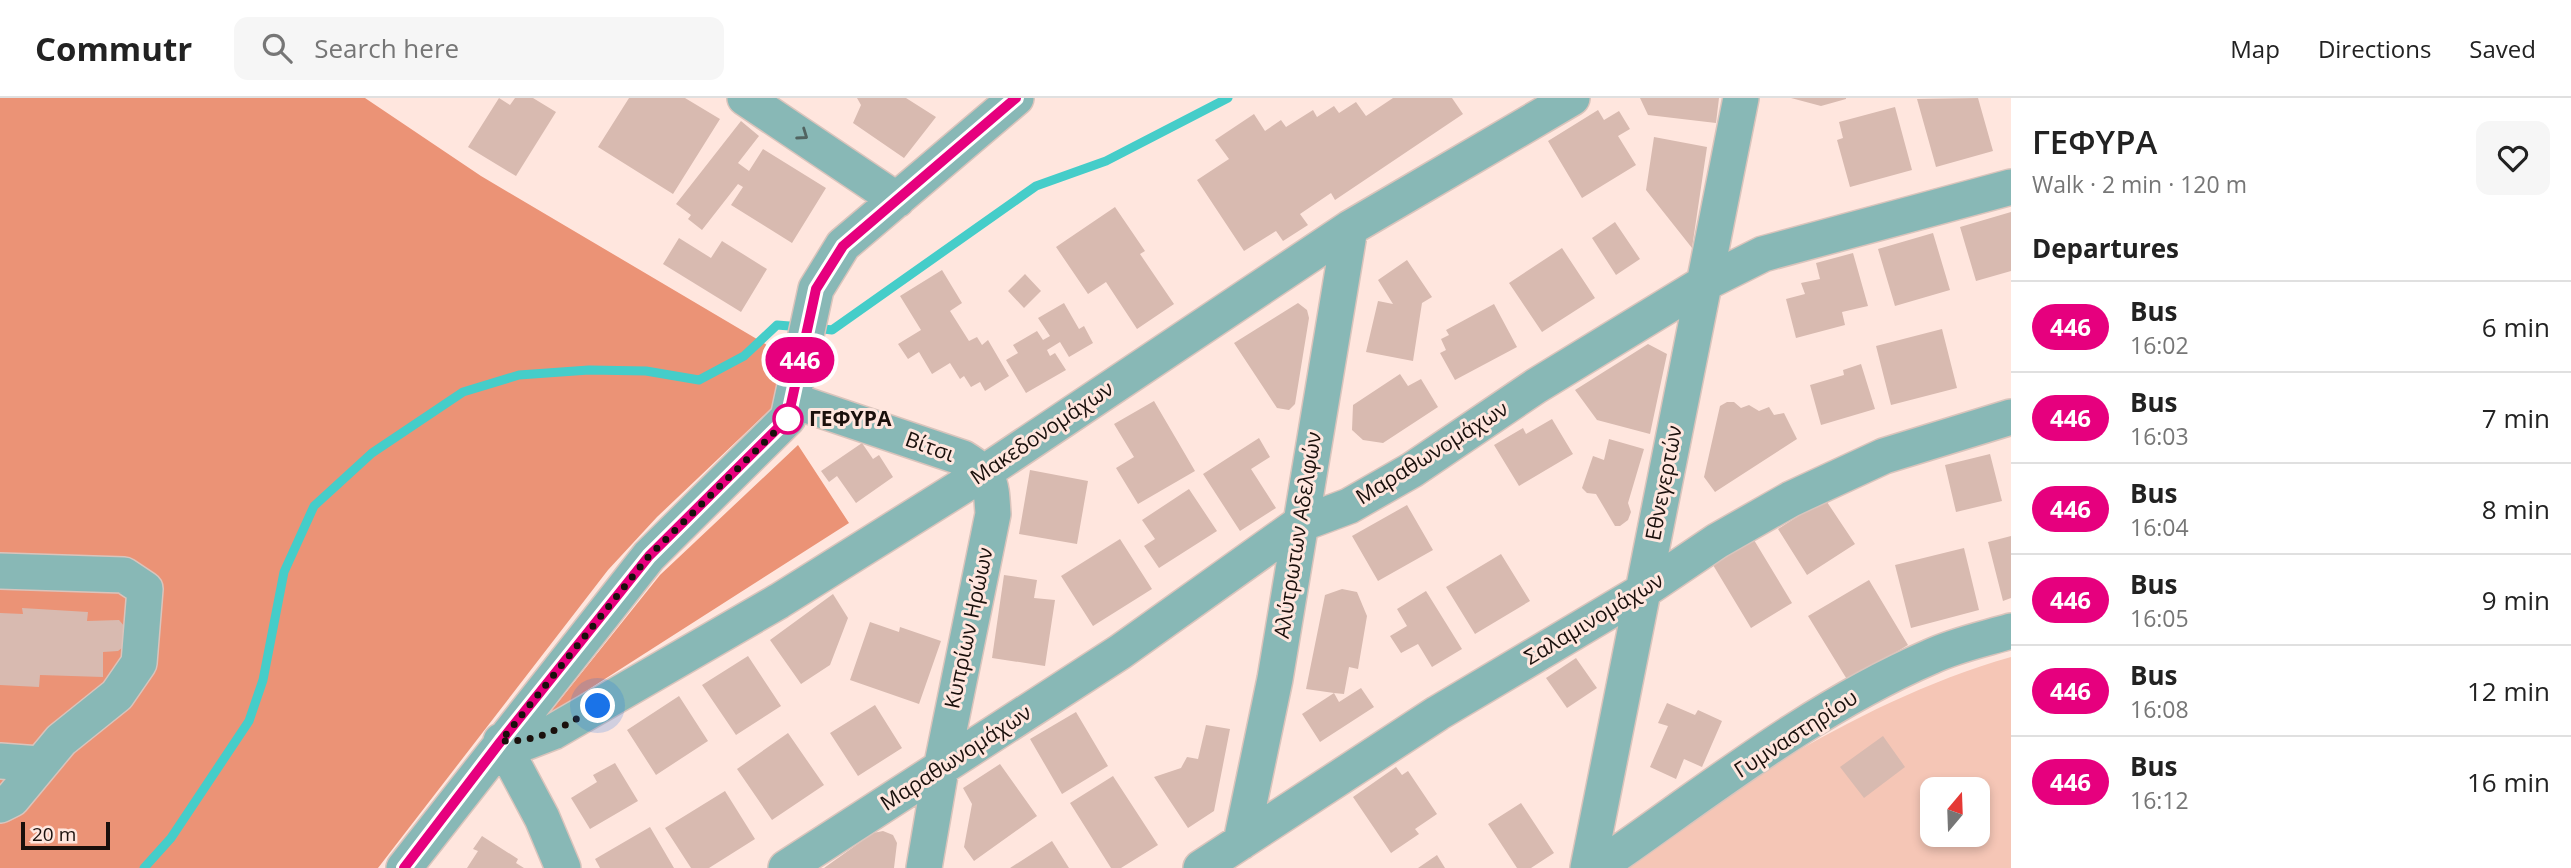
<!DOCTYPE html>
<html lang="en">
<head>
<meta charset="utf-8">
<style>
  :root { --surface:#fff; --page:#f6f6f6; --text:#222; --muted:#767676; --line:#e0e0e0 }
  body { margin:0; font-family:"Open Sans",sans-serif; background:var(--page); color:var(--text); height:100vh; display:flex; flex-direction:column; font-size:26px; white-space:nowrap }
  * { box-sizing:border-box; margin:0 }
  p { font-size:23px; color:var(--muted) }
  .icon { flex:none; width:38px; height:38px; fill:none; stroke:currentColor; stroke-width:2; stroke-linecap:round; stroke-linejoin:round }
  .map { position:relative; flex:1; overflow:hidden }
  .sheet { display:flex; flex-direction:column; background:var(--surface); width:560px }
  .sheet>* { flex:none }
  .badge { padding:0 14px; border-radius:23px; font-size:24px; line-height:46px }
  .needle { width:46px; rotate:19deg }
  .buttons { position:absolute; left:1920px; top:679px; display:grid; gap:14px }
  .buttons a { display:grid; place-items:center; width:70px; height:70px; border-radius:14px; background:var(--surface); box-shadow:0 4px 10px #0003; font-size:35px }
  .scale { position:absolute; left:21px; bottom:18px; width:89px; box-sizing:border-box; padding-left:7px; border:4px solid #1a100c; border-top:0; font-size:19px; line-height:24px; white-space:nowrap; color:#1a100c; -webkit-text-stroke:5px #ffe6de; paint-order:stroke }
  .you { position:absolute; width:35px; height:35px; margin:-18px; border:5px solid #fff; border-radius:50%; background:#1a73e8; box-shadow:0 0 0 10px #1a73e833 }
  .map>.badge { position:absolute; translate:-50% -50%; box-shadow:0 0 0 4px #fff }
  h2 { padding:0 21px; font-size:26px; line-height:63px }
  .round { display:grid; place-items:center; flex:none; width:74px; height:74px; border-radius:14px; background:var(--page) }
  .headline { display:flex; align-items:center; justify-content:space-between; height:119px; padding:0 21px }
  h1 { font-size:33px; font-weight:600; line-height:52px }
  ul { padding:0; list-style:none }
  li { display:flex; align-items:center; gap:21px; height:91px; padding:0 21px; border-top:2px solid var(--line) }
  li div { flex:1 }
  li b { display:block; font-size:26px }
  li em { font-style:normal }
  li .badge { min-width:77px; font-weight:700; text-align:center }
  header { display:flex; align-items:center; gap:42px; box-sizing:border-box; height:98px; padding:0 35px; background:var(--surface); border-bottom:2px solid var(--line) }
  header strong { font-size:33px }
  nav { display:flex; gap:38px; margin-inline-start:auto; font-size:24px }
  .search { width:490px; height:63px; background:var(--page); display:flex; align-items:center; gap:18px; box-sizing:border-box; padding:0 24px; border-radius:14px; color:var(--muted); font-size:26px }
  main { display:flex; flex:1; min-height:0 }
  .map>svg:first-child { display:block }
  .green { fill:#f5c6b6; fill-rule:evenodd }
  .forest { fill:#eb9376 }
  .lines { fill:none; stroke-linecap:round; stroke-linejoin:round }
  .stream { stroke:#45cdc9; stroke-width:9 }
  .building { fill:#d8bab0 }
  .minor-casing { stroke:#dac4bc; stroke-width:38 }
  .minor { stroke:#88b8b6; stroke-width:35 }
  .oneway { stroke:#516461 }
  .line-casing { stroke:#fff; stroke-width:16 }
  .line { stroke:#e6007e; stroke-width:10 }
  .walk { stroke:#1a100c; stroke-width:7; stroke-dasharray:0 12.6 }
  .stop-dot { fill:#fff; stroke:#e6007e; stroke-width:3.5 }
  .labels { text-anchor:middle; stroke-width:6; stroke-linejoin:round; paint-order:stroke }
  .stop-label { font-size:21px; font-weight:bold; fill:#1a100c; stroke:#ffe6de; text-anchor:start }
  .street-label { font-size:21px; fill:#1a100c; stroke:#ffe6de }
</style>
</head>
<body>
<header>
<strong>Commutr</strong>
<div class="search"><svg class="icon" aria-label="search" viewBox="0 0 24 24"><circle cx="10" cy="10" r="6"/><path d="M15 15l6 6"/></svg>Search here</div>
<nav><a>Map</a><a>Directions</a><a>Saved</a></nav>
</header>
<main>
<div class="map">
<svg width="2011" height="770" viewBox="0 0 2011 770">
  <rect width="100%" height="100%" fill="#ffe6de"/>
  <path class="green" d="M2011 559V770H1610C1737 689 1864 601 2011 559ZM1932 691H1978V737H1932Z"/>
  <path class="forest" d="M0 0H365L481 78 772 250C782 267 780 286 777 305L657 419 608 472 378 770H0Z
    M798 347 849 425 547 618 660 477Z"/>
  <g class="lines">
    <path class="stream" d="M816 230 832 232 1036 88 1106 63 1228 0
      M144 770 171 740 249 623 263 582 284 474 314 408 372 355 463 294 519 277 589 272 646 273 699 282 744 258 777 227 802 229"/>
  </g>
  <path class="building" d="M499 0 510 7 515 0H533L556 14 516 78 468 49Z
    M629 0H685L720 21 673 96 598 49Z
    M857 0H906L936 19 904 60 853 25 861 7Z
    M1393 0H1452L1463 16 1335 102 1331 95 1300 116 1308 127 1283 143 1276 133 1244 153 1197 82 1229 61 1215 42 1254 16 1265 33 1281 22 1286 29 1313 12 1317 19 1334 8 1339 15 1356 4 1366 18Z
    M1640 0H1719L1716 25 1648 17Z
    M1791 0H1846V1L1821 8Z
    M1978 0 1993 53 1936 69 1917 1Z
    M1895 9 1912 72 1850 89 1837 42 1843 40 1839 24Z
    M1598 12 1604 22 1619 13 1630 31 1618 38 1636 67 1582 100 1548 43Z
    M741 23 759 38 738 65 749 73 763 51 826 90 792 145 731 107 743 89 738 86 702 132 688 121 691 117 676 106Z
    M1654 39 1707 49 1692 150 1646 92Z
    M1115 109 1145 153 1140 156 1174 206 1137 231 1106 184 1088 196 1056 149Z
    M2011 114V173L1976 183 1960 129Z
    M1615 124 1640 161 1616 177 1592 140Z
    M1933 135 1950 192 1895 208 1878 151Z
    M679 140 711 160 722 143 767 171 741 214 663 166Z
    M1562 150 1595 200 1542 234 1509 185Z
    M1853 155 1868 208 1842 214 1845 227 1796 240 1786 201 1805 196 1801 185 1820 181 1816 165Z
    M1407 162 1432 199 1422 205 1413 263 1366 254 1378 203 1393 206 1378 182Z
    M942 172 962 205 950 213 969 243 977 239 982 247 988 242 1009 278 985 293 980 284 971 289 964 278 960 281 950 265 932 276 919 254 908 261 898 246 921 232 900 198Z
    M1025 176 1041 193 1024 210 1008 193Z
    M1064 205 1079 231 1084 228 1093 245 1069 259 1060 244 1047 252 1050 258 1055 255 1066 272 1026 295 1006 262 1018 255 1013 247 1037 233 1043 242 1050 238 1038 220Z
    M1298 205 1307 212 1309 220 1295 306 1289 312 1277 310 1234 245Z
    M1494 206 1517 249 1455 282 1440 255 1446 252 1441 241 1449 237 1446 232Z
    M1942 231 1957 290 1891 307 1876 248Z
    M1648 246 1667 256 1650 336 1597 322 1575 292Z
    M1861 266 1875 311 1821 327 1810 287 1844 277 1843 272Z
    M1400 276 1408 288 1421 281 1438 309 1383 345 1363 342 1352 332 1353 307Z
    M1154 303 1195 373 1138 406 1116 370 1134 359 1114 326Z
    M1727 304H1734L1741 310 1749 307 1759 313 1769 309 1774 317 1784 315 1797 341 1715 394 1704 379 1720 308Z
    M1552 321 1573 356 1519 388 1494 347 1523 330 1526 336Z
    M1259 340 1270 359 1251 371 1276 410 1240 433 1203 376Z
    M1609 341 1644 351 1628 405 1631 414 1628 422 1620 428H1615L1596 396 1587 395 1582 390 1593 358 1604 362Z
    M862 345 873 361 879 357 893 379 856 405 837 378 829 384 821 373Z
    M1990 356 2002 403 1956 414 1945 367Z
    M1030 372 1088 383 1077 446 1019 436Z
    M1189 391 1217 433 1159 470 1144 448 1155 441 1142 422Z
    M1825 401 1855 446 1807 477 1778 431Z
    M1407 407 1433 452 1378 483 1352 438Z
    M2011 438V500L2003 503 1988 444Z
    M1120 441 1152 491 1093 528 1061 478Z
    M1754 442 1792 505 1751 530 1713 467Z
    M1964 450 1979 512 1911 530 1895 467Z
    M1501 456 1530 503 1475 536 1446 489Z
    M1004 477 1037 482 1034 500 1055 502 1045 568 992 560Z
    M1869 482 1908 547 1848 583 1808 518Z
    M1342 491 1357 494 1367 518 1358 571 1349 569 1344 596 1334 595 1339 604 1361 590 1374 609 1320 644 1302 616 1334 595 1306 591 1325 497Z
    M1426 493 1462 551 1432 569 1418 546 1401 555 1390 538 1407 528 1397 511Z
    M833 496 848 520 830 567 801 586 770 542Z
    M22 510 88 514 87 523 119 522 125 529 127 546 118 553 103 554V579L40 577 39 589 0 587V515L23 516Z
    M870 524 899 534 900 529 941 543 919 606 850 582Z
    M748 558 781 608 736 637 702 587Z
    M1576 560 1597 590 1567 610 1546 580Z
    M679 598 708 643 656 677 627 632Z
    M1667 605 1695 617 1698 612 1722 623 1702 669 1684 661 1676 681 1650 669 1668 628 1658 625Z
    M875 607 902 650 858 678 830 635Z
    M1076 614 1108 668 1062 696 1030 641Z
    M1206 627 1230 631 1214 713 1188 730 1154 679 1181 670 1187 659 1198 661Z
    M788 635 824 687 772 722 737 671Z
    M1883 638 1905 669 1864 700 1840 669Z
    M615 665 638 703 590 731 571 700 597 684 593 677Z
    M1000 666 1037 718 974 763 964 749 972 706 963 690Z
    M1396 669 1402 677 1408 673 1437 716 1415 731 1419 736 1391 755 1353 699Z
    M1113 678 1158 747 1121 770H1111L1070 705Z
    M725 693 755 741 709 770H691L665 730Z
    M1521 705 1554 755 1531 770H1517L1488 726Z
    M650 729 674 770H600L595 761Z
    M883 733 893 737 897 745 894 770H824L873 735Z
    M482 738 518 761 516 765 524 770H467L478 753 473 751Z
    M1052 743 1069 770H1010Z
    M1437 757 1445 770H1418Z"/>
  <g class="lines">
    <g class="minor-casing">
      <path id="minor" d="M745 0 897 102
        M794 303 963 360C992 378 991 384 993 416L941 671 924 770
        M0 473 124 477 145 491 139 565 117 597 61 642 12 701 0 707
        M501 643 527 644 553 634 779 503 985 374 1350 130 1572 0
        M501 643 542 720 563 770
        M0 663 39 666
        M1241 744 1275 581 1350 130
        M404 770 649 458 788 320 816 191 843 147 1016 0
        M786 770 1120 554 1298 427 1349 408 1412 372 1536 288 1703 186 1763 156 2011 89
        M1201 770 1438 615 1643 493 1717 443 1791 401 1884 358 2011 319
        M1588 770 1741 0
        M1597 770C1704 696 1810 611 1930 559 1955 547 1984 541 2011 533"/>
    </g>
    <use href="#minor" class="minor"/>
  </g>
  <defs><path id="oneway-chevron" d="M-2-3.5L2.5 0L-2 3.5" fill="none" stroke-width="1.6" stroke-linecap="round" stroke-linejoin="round" transform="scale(1.75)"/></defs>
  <use class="oneway" href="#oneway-chevron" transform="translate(803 37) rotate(35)"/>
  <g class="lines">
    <g class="line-casing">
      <path id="line" d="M404 770 501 643 649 458 788 320 816 191 843 148 1016 0"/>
    </g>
    <use href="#line" class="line"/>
    <path class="walk" d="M598 608C564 628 542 644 501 643L649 458 788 321"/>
  </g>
  <circle class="stop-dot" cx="788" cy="321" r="14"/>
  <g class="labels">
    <g class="stop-label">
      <text x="809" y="328">ΓΕΦΥΡΑ</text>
    </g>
    <g class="street-label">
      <text transform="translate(1042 335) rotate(-34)" y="7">Μακεδονομάχων</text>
      <text transform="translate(930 349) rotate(20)" y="7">Βίτσι</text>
      <text transform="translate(1432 355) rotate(-32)" y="7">Μαραθωνομάχων</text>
      <text transform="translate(1664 385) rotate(-79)" y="7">Εθνεγερτών</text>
      <text transform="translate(1298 437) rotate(-81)" y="7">Αλύτρωτων Αδελφών</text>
      <text transform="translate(1594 521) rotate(-31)" y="7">Σαλαμινομάχων</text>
      <text transform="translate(969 530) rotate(-78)" y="7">Κυπρίων Ηρώων</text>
      <text transform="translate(1796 636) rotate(-33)" y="7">Γυμναστηρίου</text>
      <text transform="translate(956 660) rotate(-33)" y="7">Μαραθωνομάχων</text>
    </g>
  </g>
</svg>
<div class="buttons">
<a><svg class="needle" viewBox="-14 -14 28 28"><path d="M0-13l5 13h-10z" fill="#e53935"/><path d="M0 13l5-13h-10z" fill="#767676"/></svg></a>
</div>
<div class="scale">20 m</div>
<div class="you" style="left:598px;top:608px"></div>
<b class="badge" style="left:800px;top:262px;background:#e6007e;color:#fff">446</b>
</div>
<section class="sheet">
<div class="headline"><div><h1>ΓΕΦΥΡΑ</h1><p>Walk · 2 min · 120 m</p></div><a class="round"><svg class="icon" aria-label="heart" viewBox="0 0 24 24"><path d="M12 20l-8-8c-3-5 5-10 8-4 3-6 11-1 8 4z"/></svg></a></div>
<h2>Departures</h2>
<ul>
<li><span class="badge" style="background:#e6007e;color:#fff">446</span><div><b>Bus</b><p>16:02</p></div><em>6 min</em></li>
<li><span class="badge" style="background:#e6007e;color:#fff">446</span><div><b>Bus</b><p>16:03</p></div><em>7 min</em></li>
<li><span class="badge" style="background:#e6007e;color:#fff">446</span><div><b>Bus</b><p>16:04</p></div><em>8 min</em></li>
<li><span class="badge" style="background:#e6007e;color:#fff">446</span><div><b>Bus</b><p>16:05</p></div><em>9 min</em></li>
<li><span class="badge" style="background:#e6007e;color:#fff">446</span><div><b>Bus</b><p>16:08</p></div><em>12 min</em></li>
<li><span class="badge" style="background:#e6007e;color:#fff">446</span><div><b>Bus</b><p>16:12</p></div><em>16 min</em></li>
</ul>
</section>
</main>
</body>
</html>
